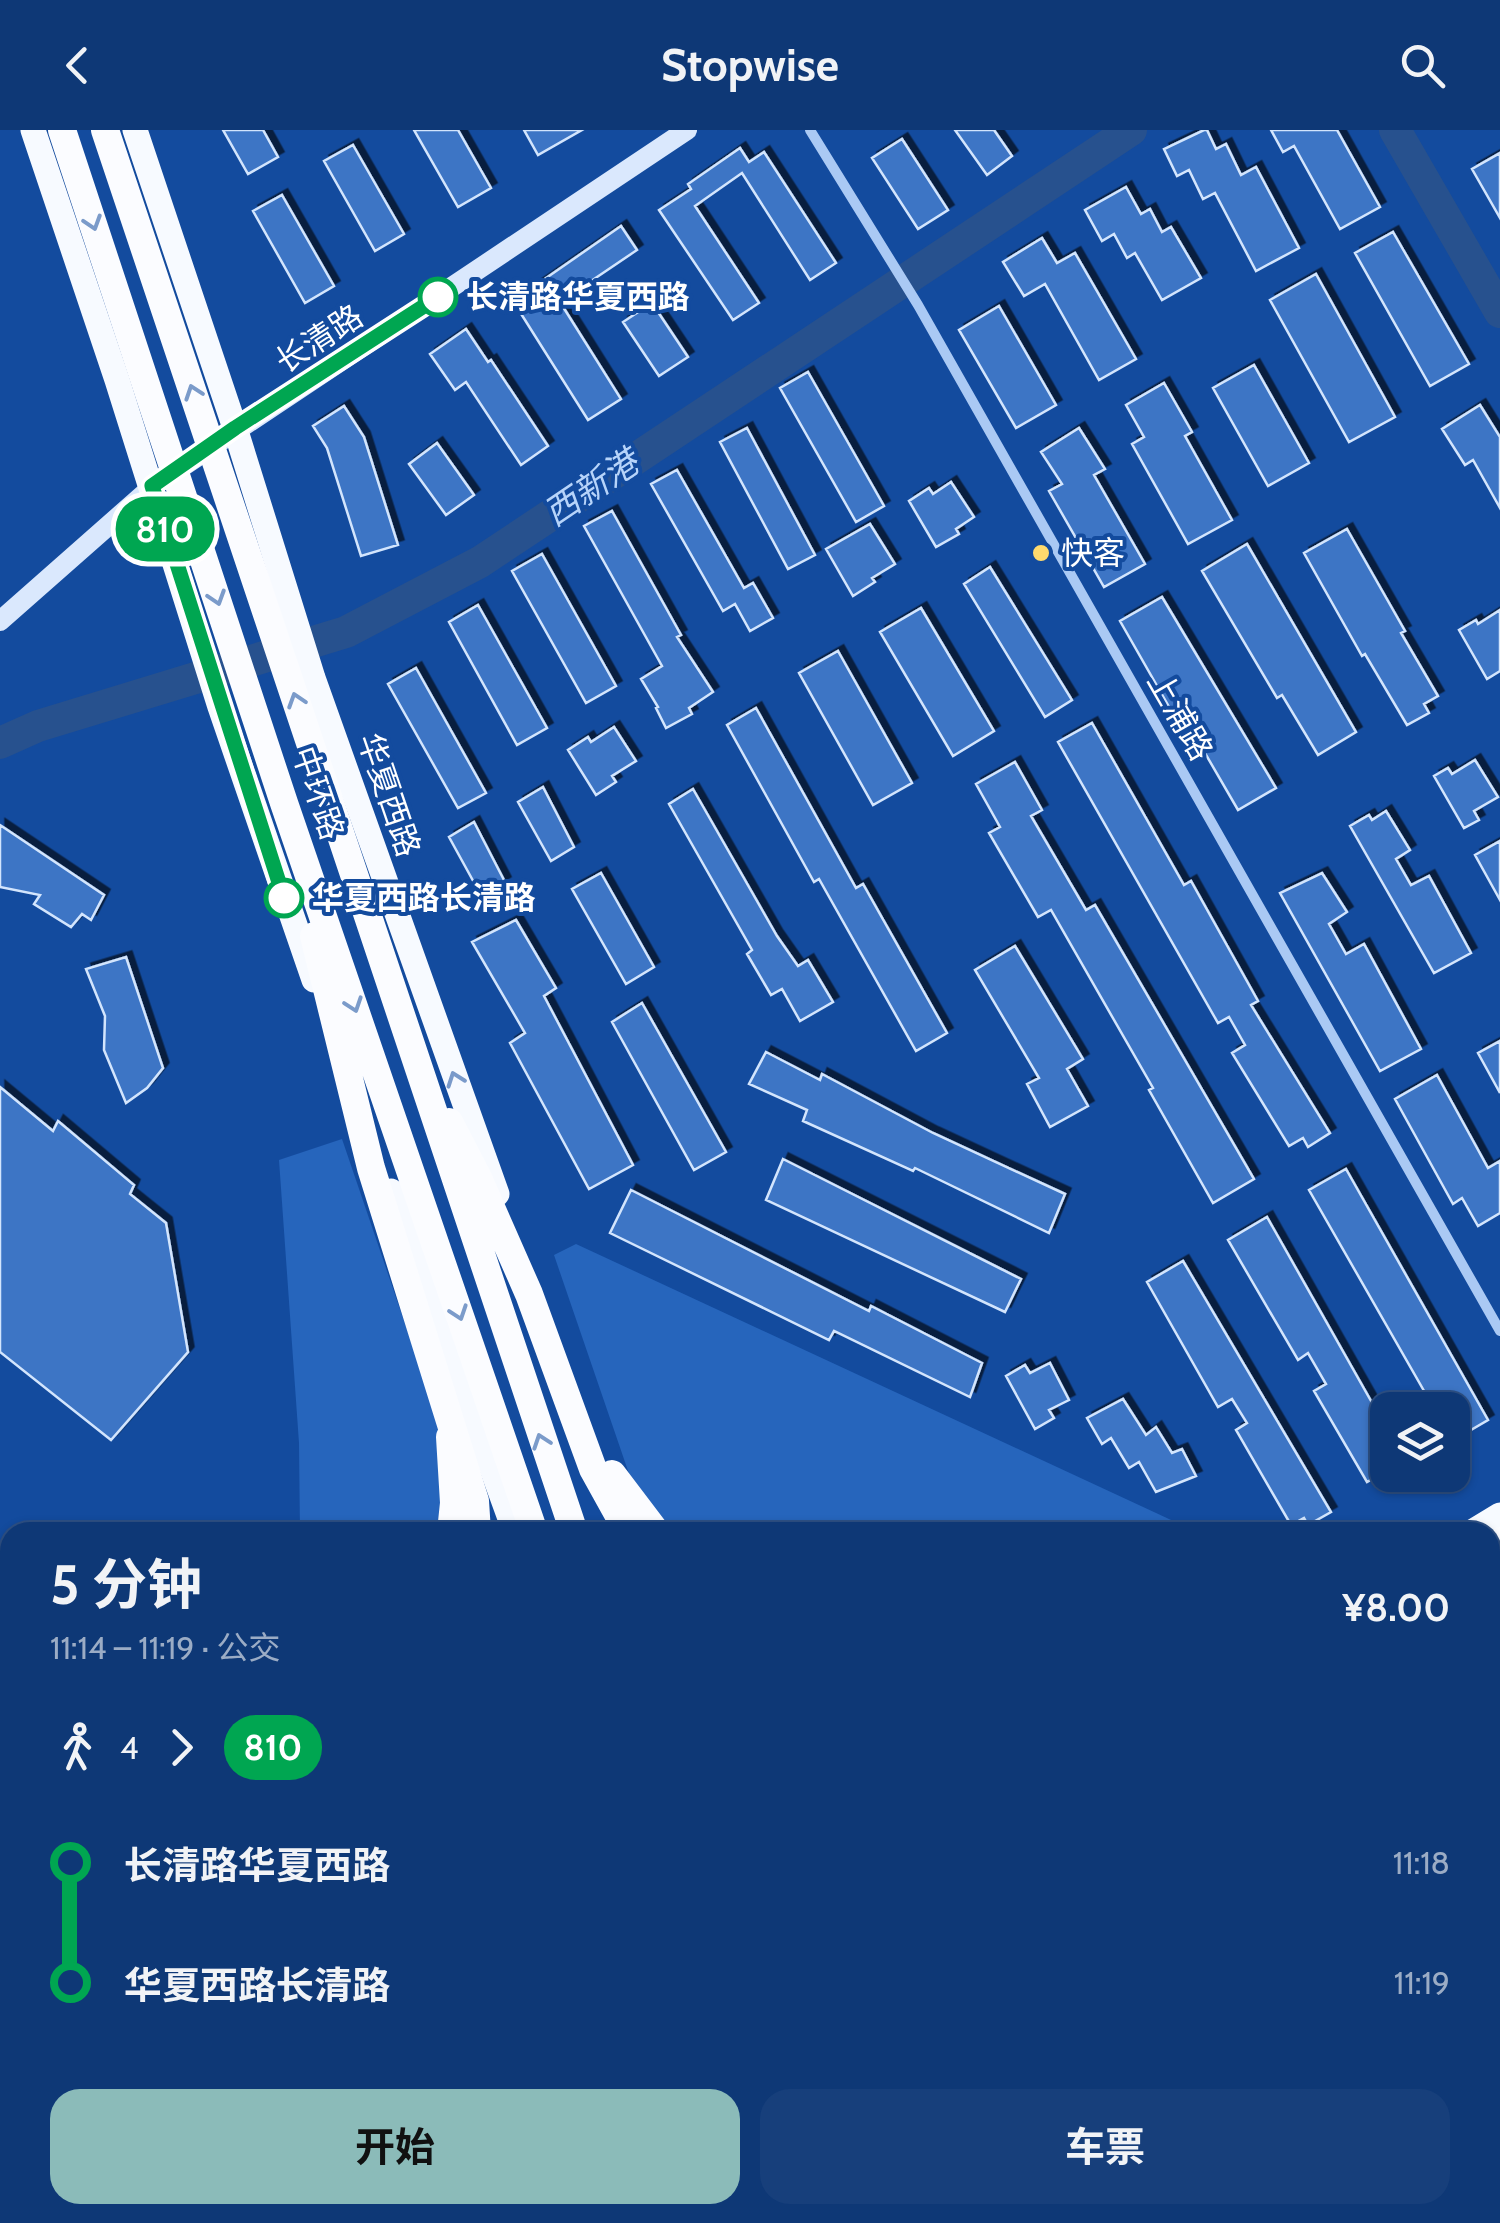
<!DOCTYPE html>
<html lang="zh">
<head>
<meta charset="utf-8">
<style>
  :root { --surface:#0e3876; --page:#173f7b; --text:#f1f3f6; --muted:#9bacc5; --line:#2e5288; --accent:#8bbbb9 }
  body { margin:0; font-family:Cabin,"Noto Sans SC",sans-serif; background:var(--page); color:var(--text); height:100vh; display:flex; flex-direction:column; font-size:38px; white-space:nowrap }
  * { box-sizing:border-box; margin:0 }
  p { font-size:32px; color:var(--muted) }
  .icon { flex:none; width:55px; height:55px; fill:none; stroke:currentColor; stroke-width:2; stroke-linecap:round; stroke-linejoin:round }
  .map { position:relative; flex:1; overflow:hidden }
  .drawer { position:absolute; left:0px; top:1392px; width:1500px; height:702px; display:flex; flex-direction:column; background:var(--surface); border-radius:30px 30px 0 0; box-shadow:0 2px 8px #0004,0 0 0 2px var(--line) }
  .drawer>* { flex:none }
  .badge { padding:0 20px; border-radius:32px; font-size:35px; line-height:65px }
  .buttons { position:absolute; left:1370px; top:1262px; display:grid; gap:20px }
  .buttons a { display:grid; place-items:center; width:100px; height:100px; border-radius:20px; background:var(--surface); box-shadow:0 2px 8px #0004,0 0 0 2px var(--line); font-size:50px }
  .map>.badge { position:absolute; translate:-50% -50%; box-shadow:0 0 0 5px #fff }
  .legs { display:flex; align-items:center; gap:15px; height:110px; padding:0 50px; font-size:32px }
  .legs p { margin-inline-start:auto }
  .overview { display:flex; align-items:center; justify-content:space-between; height:170px; padding:0 50px }
  h1 { font-size:55px; font-weight:700; line-height:75px }
  .cta { display:flex; gap:20px; margin-top:auto; padding:20px 50px }
  .cta a { flex:1; height:115px; border-radius:30px; background:var(--accent); color:#111; font-size:40px; font-weight:700; line-height:115px; text-align:center }
  .cta a+a { background:var(--page); color:var(--text) }
  ul { padding:0 50px; list-style:none }
  li { display:flex; align-items:center; gap:35px; height:120px; font-size:38px }
  li i { display:grid; place-items:center; width:15px; height:100%; margin:0 12px; background:currentColor }
  li i::after { content:''; width:25px; height:25px; margin:-12px; border:8px solid; border-radius:50%; background:var(--surface) }
  li p { margin-inline-start:auto }
  li:first-child i { background:linear-gradient(#0000 50%,currentColor 0) }
  li:last-child i { background:linear-gradient(currentColor 50%,#0000 0) }
  header { display:flex; justify-content:space-between; align-items:center; height:130px; padding:0 50px; background:var(--surface); font-size:45px; font-weight:700 }
  .map>svg:first-child { display:block }
  .green { fill:#2665bc }
  .lines { fill:none; stroke-linecap:round; stroke-linejoin:round }
  .river { stroke:#27518e; stroke-width:32 }
  .building { fill:#3c75c5; stroke:#d3e5fd; stroke-width:2.5; filter:url(#shadow) }
  .minor { stroke:#aac9f4; stroke-width:10 }
  .secondary { stroke:#dae8fd; stroke-width:20 }
  .primary { stroke:#f7faff; stroke-width:25 }
  .trunk { stroke:#fbfcff; stroke-width:28 }
  .trunk-bridge { stroke:#fbfcff; stroke-width:28 }
  .oneway { stroke:#7b9bca }
  .oneway2 { stroke:#7a9aca }
  .line-1-casing { stroke:#fff; stroke-width:22 }
  .line-1 { stroke:#00a651; stroke-width:15 }
  .stop-1-dot { fill:#fff; stroke:#00a651; stroke-width:5 }
  .poi-dot { fill:#ffda6d; stroke:#134b9e; stroke-width:4 }
  .labels { text-anchor:middle; stroke-width:8; stroke-linejoin:round; paint-order:stroke }
  .stop-label { font-size:32px; font-weight:bold; fill:#fff; stroke:#134b9e; text-anchor:start }
  .street-label { font-size:32px; fill:#fff; stroke:#134b9e }
  .poi-label { font-size:32px; fill:#fff; stroke:#134b9e; text-anchor:start }
  .water-label { font-size:35px; font-style:italic; fill:#b7d4fa; stroke:#134b9e }
</style>
</head>
<body>
<header><svg class="icon" aria-label="back" viewBox="0 0 24 24"><path d="M15 5l-7 7 7 7"/></svg>Stopwise<svg class="icon" aria-label="search" viewBox="0 0 24 24"><circle cx="10" cy="10" r="6"/><path d="M15 15l6 6"/></svg></header>
<div class="map">
<svg width="1500" height="2093" viewBox="0 0 1500 2093">
  <defs>
    <filter id="shadow"><feDropShadow dx="5.5" dy="-5.5" stdDeviation="0" flood-color="#0009"/></filter>
  </defs>
  <rect width="100%" height="100%" fill="#134b9e"/>
  <path class="green" d="M342 1009 476 1402H300L299 1313 279 1030Z
    M576 1114 1197 1402H649L554 1125Z
    M1500 1540V2093H909L906 2085H1490V1546Z
    M53 2085H364L352 2093H46Z"/>
  <g class="lines">
    <path class="river" d="M1395 0 1500 182
      M0 613 38 596 346 502 480 432 1131 0"/>
  </g>
  <path class="building" d="M223 0H263L278 27 248 44Z
    M414 0H458L491 58 458 77Z
    M524 0H582L538 25Z
    M955 0H994L1012 26 987 45Z
    M1204 0H1207L1216 19 1226 14 1241 45 1256 37 1299 118 1256 141 1215 63 1203 69 1189 40 1177 46 1164 19Z
    M1271 0H1337L1380 77 1340 99 1294 16 1283 22Z
    M902 9 948 80 918 99 872 28Z
    M353 15 404 104 375 121 324 31Z
    M740 18 749 32 764 22 836 133 810 150 742 43 695 76 759 173 733 190 659 80 691 59 688 54Z
    M1500 23V88L1472 39Z
    M1126 57 1141 84 1150 79 1162 102 1171 97 1201 148 1162 170 1135 123 1127 128 1114 104 1102 111 1085 80Z
    M282 65 334 156 305 173 253 81Z
    M621 96 637 120 560 172 621 269 588 290 513 171Z
    M1393 102 1469 234 1430 256 1355 123Z
    M1042 108 1057 133 1075 123 1136 229 1099 250 1045 154 1024 166 1003 132Z
    M1316 144 1395 287 1349 312 1270 170Z
    M652 173 688 227 659 246 623 192Z
    M999 176 1056 275 1016 298 959 200Z
    M466 199 488 232 491 230 548 316 521 335 466 252 455 260 430 224Z
    M1254 235 1309 333 1268 356 1213 258Z
    M808 242 884 376 856 392 780 258Z
    M1164 253 1192 302 1185 306 1232 390 1188 414 1132 314 1144 307 1126 275Z
    M1480 275 1500 307V378L1473 330 1465 335 1442 299Z
    M344 276 364 307 398 415 361 426 327 318 313 296Z
    M747 298 815 425 788 439 720 312Z
    M1079 298 1105 339 1094 345 1145 434 1104 457 1049 361 1062 354 1041 322Z
    M437 313 474 365 446 385 409 334Z
    M677 340 744 458 753 453 773 488 750 501 735 474 723 481 651 354Z
    M951 352 974 387 956 399 959 404 936 417 909 371 929 358 933 364Z
    M612 381 681 505 677 507 713 562 689 578 692 584 666 598 656 578 658 577 641 549 662 536 584 396Z
    M870 394 895 434 872 448 875 452 853 466 826 419Z
    M1347 399 1405 501 1401 503 1438 566 1424 574 1429 583 1407 595 1365 524 1362 526 1304 423Z
    M1247 414 1356 602 1318 625 1282 565 1277 568 1202 441Z
    M542 424 616 556 586 573 512 441Z
    M990 437 1072 570 1045 587 964 454Z
    M1162 467 1276 658 1238 680 1187 592 1180 596 1120 491Z
    M478 475 547 598 517 615 449 492Z
    M921 478 994 601 953 626 880 502Z
    M1500 480V541L1487 549 1459 500 1476 490 1478 494Z
    M838 521 912 653 873 675 799 543Z
    M416 538 486 663 458 678 388 554Z
    M756 578 856 758 863 754 947 903 916 921 819 749 814 752 727 595Z
    M1092 593 1184 755 1191 751 1258 871 1251 875 1330 1003 1308 1017 1303 1008 1289 1016 1232 923 1245 915 1229 887 1218 893 1058 612Z
    M614 597 636 631 612 646 616 652 596 665 568 620 588 607 591 612Z
    M1475 630 1498 667 1474 681 1479 690 1464 698 1434 646 1448 638 1452 644Z
    M1015 632 1042 680 1031 686 1086 780 1095 775 1254 1049 1213 1073 1149 960 1153 958 1051 780 1038 787 989 703 1000 697 976 654Z
    M543 657 574 717 551 731 518 672Z
    M693 659 777 806 798 836 808 830 833 872 800 891 782 859 771 865 747 824 752 820 669 674Z
    M1386 681 1410 720 1396 729 1411 755 1429 746 1471 823 1434 843 1350 696 1369 685 1372 690Z
    M474 692 505 752 482 767 449 707Z
    M0 695 104 765 91 790 82 784 71 797 34 774 40 765 0 757Z
    M1500 711V770L1475 725Z
    M601 743 654 837 626 854 572 759Z
    M1322 743 1347 782 1329 794 1346 824 1364 814 1421 919 1380 941 1280 763Z
    M516 790 556 858 544 866 633 1035 589 1059 510 913 525 903 472 812Z
    M1015 816 1083 929 1067 939 1088 976 1050 997 1027 954 1039 948 975 840Z
    M126 827 163 938 147 958 126 973 104 920 105 886 86 839Z
    M642 873 726 1022 694 1040 612 892Z
    M1500 911V963L1478 923Z
    M766 922 820 950 822 944 933 1003 1065 1064 1049 1103 915 1038 913 1041 803 991 807 980 749 954Z
    M1437 945 1488 1038 1500 1031V1083L1478 1096 1462 1068 1453 1074 1395 969Z
    M0 957 53 1001 58 991 134 1055 130 1064 166 1093 188 1222 111 1310 0 1222Z
    M783 1029 1021 1149 1005 1182 766 1070Z
    M1346 1039 1488 1290 1452 1311V1280H1435L1309 1060Z
    M631 1060 869 1181 871 1176 982 1233 970 1267 834 1201 829 1210 610 1103Z
    M1267 1087 1388 1301V1340L1367 1352 1314 1261 1326 1254 1308 1223 1298 1230 1228 1110Z
    M1183 1131 1331 1382 1308 1395 1304 1388 1291 1395 1236 1300 1247 1293 1232 1269 1218 1277 1147 1152Z
    M1050 1233 1069 1270 1049 1280 1054 1288 1035 1299 1006 1246 1025 1235 1030 1243Z
    M1123 1269 1146 1305 1156 1297 1172 1323 1182 1319 1196 1346 1156 1362 1139 1332 1129 1338 1111 1308 1102 1314 1087 1288Z"/>
  <g class="lines">
    <path class="minor" d="M810 0 918 175 1500 1201"/>
    <path class="secondary" d="M0 491 152 357 687 0"/>
    <path class="primary" d="M33 0 117 250 220 577 314 850
      M135 0 235 298 313 548 497 1064
      M391 1061 515 1402
      M1472 1402 1500 1385
      M1490 1499 1500 1492
      M770 2085 774 2093
      M870 2085 874 2093
      M585 2093 594 2085"/>
    <path class="trunk" d="M450 1307 454 1373 451 1402
      M1490 1418 1500 1411
      M1490 1473 1500 1466
      M382 2085 387 2093
      M739 2085 742 2093
      M792 2085 796 2093
      M842 2085 846 2093
      M243 2093 246 2085
      M286 2093 289 2085
      M423 2093 436 2085
      M510 2093 523 2085
      M975 2093 981 2085
      M1010 2093 1014 2085
      M1072 2093 1073 2085
      M1102 2093 1103 2085"/>
    <path class="trunk-bridge" d="M62 0 284 673 534 1402
      M105 0 574 1402
      M314 806 371 1038 475 1371 477 1402
      M449 992 478 1048 529 1164 593 1339 628 1402
      M612 1344 656 1402"/>
  </g>
  <defs><path id="oneway-chevron" d="M-2-3.5L2.5 0L-2 3.5" fill="none" stroke-width="1.6" stroke-linecap="round" stroke-linejoin="round" transform="scale(2.5)"/></defs>
  <g class="oneway">
    <use href="#oneway-chevron" transform="translate(93 93) rotate(72)"/>
    <use href="#oneway-chevron" transform="translate(193 262) rotate(-109)"/>
    <use href="#oneway-chevron" transform="translate(217 468) rotate(72)"/>
    <use href="#oneway-chevron" transform="translate(296 570) rotate(-108)"/>
    <use href="#oneway-chevron" transform="translate(354 875) rotate(71)"/>
    <use href="#oneway-chevron" transform="translate(459 1183) rotate(71)"/>
    <use href="#oneway-chevron" transform="translate(541 1311) rotate(-109)"/>
  </g>
  <use class="oneway2" href="#oneway-chevron" transform="translate(455 949) rotate(-110)"/>
  <g class="lines">
    <g class="line-1-casing">
      <path id="line-1" d="M284 768 152 356 235 298 438 167"/>
    </g>
    <use href="#line-1" class="line-1"/>
  </g>
  <g class="stop-1-dot">
    <circle cx="438" cy="167" r="18"/>
    <circle cx="284" cy="768" r="18"/>
  </g>
  <circle class="poi-dot" cx="1041" cy="423" r="10"/>
  <g class="labels">
    <g class="stop-label">
      <text x="466" y="178">长清路华夏西路</text>
      <text x="312" y="779">华夏西路长清路</text>
    </g>
    <g class="street-label">
      <text transform="translate(319 209) rotate(-33)" y="11">长清路</text>
      <text transform="translate(1180 586) rotate(60)" y="11">上浦路</text>
      <text transform="translate(318 663) rotate(71)" y="11">中环路</text>
      <text transform="translate(389 665) rotate(71)" y="11">华夏西路</text>
    </g>
    <g class="poi-label">
      <text x="1061" y="434">快客</text>
    </g>
    <g class="water-label">
      <text transform="translate(591 358) rotate(-34)" y="12">西新港</text>
    </g>
  </g>
</svg>
<div class="buttons">
<a><svg class="icon" aria-label="layers" viewBox="0 0 24 24"><path d="M12 4l9 5-9 5-9-5zM3 14l9 5 9-5"/></svg></a>
</div>
<b class="badge" style="left:165px;top:399px;background:#00a651;color:#fff">810</b>
<section class="drawer">
<div class="overview"><div><h1>5 分钟</h1><p>11:14 – 11:19 · 公交</p></div><b>¥8.00</b></div>
<div class="legs"><svg class="icon" aria-label="walk" viewBox="0 0 24 24"><circle cx="13" cy="4" r="2"/><path d="M13 8l-2 6 4 7M11 14l-3 7M7 12l3-4h3l4 4"/></svg>4<svg class="icon" aria-label="forward" viewBox="0 0 24 24"><path d="M9 5l7 7-7 7"/></svg><b class="badge" style="background:#00a651;color:#fff">810</b></div>
<ul>
<li><i style="color:#00a651"></i><b>长清路华夏西路</b><p>11:18</p></li>
<li><i style="color:#00a651"></i><b>华夏西路长清路</b><p>11:19</p></li>
</ul>
<div class="cta"><a>开始</a><a>车票</a></div>
</section>
</div>
</body>
</html>
